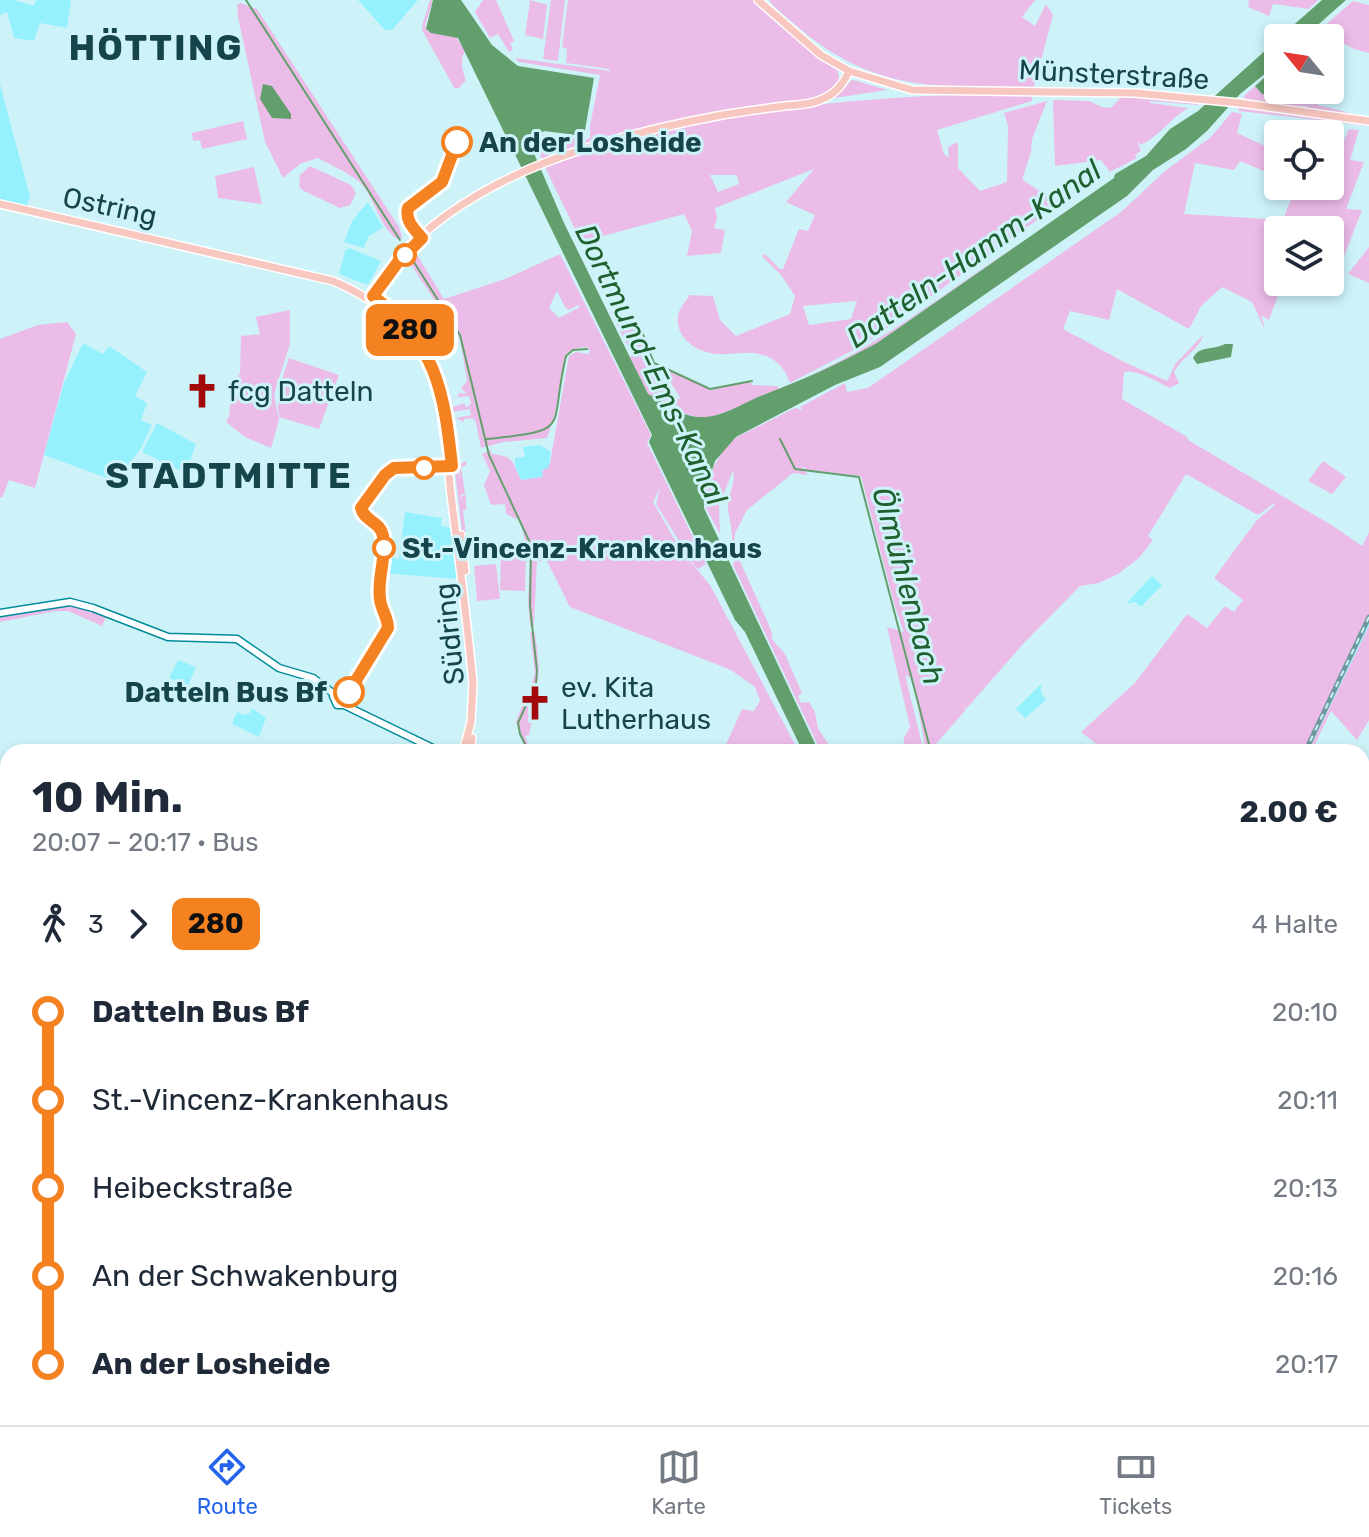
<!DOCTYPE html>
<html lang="de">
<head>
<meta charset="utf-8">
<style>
  :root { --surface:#fff; --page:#f6f6f7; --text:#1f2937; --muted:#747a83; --line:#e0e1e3; --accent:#2563eb }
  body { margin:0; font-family:Rubik,sans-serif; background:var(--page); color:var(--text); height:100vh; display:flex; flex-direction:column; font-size:30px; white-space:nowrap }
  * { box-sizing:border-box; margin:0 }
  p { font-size:26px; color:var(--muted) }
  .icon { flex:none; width:44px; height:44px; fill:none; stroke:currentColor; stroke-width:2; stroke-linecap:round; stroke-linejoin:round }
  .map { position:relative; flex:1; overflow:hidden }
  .drawer { position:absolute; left:0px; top:744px; width:1370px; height:682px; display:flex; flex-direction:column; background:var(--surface); border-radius:24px 24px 0 0; box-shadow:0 4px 12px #0003 }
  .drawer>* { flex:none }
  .badge { padding:0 16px; border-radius:12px; font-size:28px; line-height:52px }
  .needle { width:52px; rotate:300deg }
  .tools { position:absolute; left:1264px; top:24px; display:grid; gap:16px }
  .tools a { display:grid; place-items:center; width:80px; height:80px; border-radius:8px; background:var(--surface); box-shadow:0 4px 12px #0003; font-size:40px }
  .map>.badge { position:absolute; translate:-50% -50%; box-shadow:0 0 0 4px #fff }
  .legs { display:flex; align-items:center; gap:12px; height:88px; padding:0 32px; font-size:26px }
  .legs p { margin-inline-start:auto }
  .head { display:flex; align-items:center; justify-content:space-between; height:136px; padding:0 32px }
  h1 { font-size:44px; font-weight:700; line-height:60px }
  ul { padding:0 32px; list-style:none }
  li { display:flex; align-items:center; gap:28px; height:88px; font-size:30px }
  li i { display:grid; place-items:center; width:12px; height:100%; margin:0 10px; background:currentColor }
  li i::after { content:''; width:20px; height:20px; margin:-10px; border:6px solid; border-radius:50%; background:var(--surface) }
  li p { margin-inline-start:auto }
  li:first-child i { background:linear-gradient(#0000 50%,currentColor 0) }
  li:last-child i { background:linear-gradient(currentColor 50%,#0000 0) }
  .menu { display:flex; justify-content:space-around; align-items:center; height:112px; border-top:2px solid var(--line); background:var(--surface); font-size:22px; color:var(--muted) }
  .menu a { display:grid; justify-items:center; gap:4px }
  .menu .selected { color:var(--accent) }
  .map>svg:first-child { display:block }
  .built { fill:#96f1ff }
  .green { fill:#ecbce9; fill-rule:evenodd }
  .water { fill:#639f6d }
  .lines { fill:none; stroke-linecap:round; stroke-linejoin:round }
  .stream { stroke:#639f6d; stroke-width:2 }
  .secondary-casing { stroke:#008b9b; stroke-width:9 }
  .primary-casing { stroke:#fff; stroke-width:10 }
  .secondary { stroke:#fff; stroke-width:6 }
  .primary { stroke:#f8c7bf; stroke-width:7 }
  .rail-casing { stroke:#6d989e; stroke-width:5 }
  .rail { stroke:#cdf3f9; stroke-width:2; stroke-dasharray:6; stroke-linecap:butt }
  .line-1-casing { stroke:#fff; stroke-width:18 }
  .line-1 { stroke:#f58220; stroke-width:12 }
  .stop-1-dot { fill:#fff; stroke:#f58220; stroke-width:4 }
  .labels { text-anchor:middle; stroke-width:6; stroke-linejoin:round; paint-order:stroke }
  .street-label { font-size:28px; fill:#15444a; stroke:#cdf3f9 }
  .stop-label { font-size:28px; font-weight:bold; fill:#15444a; stroke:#cdf3f9; text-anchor:start }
  .poi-label { font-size:28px; fill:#15444a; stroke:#cdf3f9; text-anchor:start }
  .water-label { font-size:30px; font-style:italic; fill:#1f602e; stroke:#cdf3f9 }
  .district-label { font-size:36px; font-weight:bold; letter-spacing:2px; fill:#15444a; stroke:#cdf3f9 }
</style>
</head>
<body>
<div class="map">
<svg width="1369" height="1425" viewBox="0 0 1369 1425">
  <rect width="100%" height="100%" fill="#cdf3f9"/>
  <path class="built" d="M0 0H14L34 6 36 0H71L67 28 40 23 34 41 14 38 7 12 0 15Z
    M358 0H418L392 30H385Z
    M0 84 30 197 26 208 0 199Z
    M368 202 383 227 368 237 364 248 344 242 352 221Z
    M349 248 381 261 368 285 339 274 345 251Z
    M83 343 103 354 109 346 147 372 135 396 147 403 141 420 152 425 140 450 115 481 44 455 64 383Z
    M157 423 196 444 186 473 142 452Z
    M540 445 551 452 549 467 543 477 521 480 515 467V458L525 457 523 447Z
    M405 512 442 518 441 526 452 528 458 579 382 573 384 557 399 559Z
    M1152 576 1162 585 1141 607 1135 602 1126 604Z
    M1369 614V626L1354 657 1308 752H1303Z
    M178 660 196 667 188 686 169 678Z
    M1041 684V693L1046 700 1025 718 1016 709Z
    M252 708 266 718 259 737 232 724 237 712 244 715 250 713Z"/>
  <path class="green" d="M430 0 433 1 425 25 427 31 456 37 465 51C460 59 462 72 466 80L459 88 455 89 423 32 422 26Z
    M483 0H496L514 41 510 43 513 50 509 52 498 34 490 38 475 12Z
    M530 0 547 5 543 39 525 35Z
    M551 0H565L558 61 543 59Z
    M568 0H753L819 58 838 71 839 81 828 92 811 99 725 112 542 159 537 146 542 135 586 140 590 138V126L600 75 519 62 515 58 610 71 609 69 566 63 567 49 562 47Z
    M769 0H1035L1022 17 1035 26 1046 4 1053 15 1034 87C941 88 874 92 799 28 789 19 774 8 769 0Z
    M1249 0H1318L1309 9 1273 4 1269 16 1248 7Z
    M1353 1 1369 5V53L1354 49 1326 34 1325 38H1310Z
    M241 3 257 9 399 227 402 237 399 240C379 230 374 192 357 180 346 172 331 165 318 158L300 164 283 178 265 142 238 17 237 4Z
    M852 80 857 81 887 90 834 98Z
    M1255 86 1262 94 1275 95 1281 90H1320L1318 105 1369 118 1299 108 1314 105 1294 107 1245 100 1244 96Z
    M1032 93V101L937 130 944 154 949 158 948 147 958 142V168L980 191 1007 182 1008 126 1004 113 1047 101 1032 139 1031 152 1023 177V180L1059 204 865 344 790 383C784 367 776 358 759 354 746 351 733 355 720 354 700 354 675 340 678 316 678 310 686 301 690 295L713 296 720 320 736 336 790 314 795 296 781 275 762 256 765 254 780 269H783L799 229 808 231 815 215 786 202 814 169 715 208 717 218 714 228 725 230 721 253 687 256 692 231 684 214 581 242 545 167C575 157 606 144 638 136 765 104 901 94 1032 93ZM710 175H737L739 184 718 192ZM857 301 851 319 809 325 803 306Z
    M1122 96 1199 102 1198 105 1150 101V103L1188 108C1171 118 1158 137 1141 145L1137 141 1141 151 1135 155 1137 158 1110 172 1101 160 1055 166 1053 100 1089 101 1102 107 1111 108Z
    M1245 107 1369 124V126L1239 111 1238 108Z
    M1232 112 1242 114 1237 133 1278 152V177L1240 161 1234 170 1195 163 1184 214 1283 220 1296 186H1330V134H1316L1317 130 1329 125 1333 128 1331 152 1338 154 1349 129 1359 130 1350 160 1364 162 1346 209 1362 210 1339 269 1333 266 1330 259V230H1278V282H1283L1269 320 1261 315 1266 332 1252 302 1222 287 1201 306 1189 329 1117 289 1109 320 1070 311 1063 329 1124 362 1167 381 1176 363 1203 335C1200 349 1181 358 1174 372L1179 383 1170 388C1156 382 1138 369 1124 372L1122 399 1187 437 1188 440 1333 526 1362 546 1369 532V614L1303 752H1107L1081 732 1135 683 1187 614 1207 628 1225 606 1234 612 1243 600 1214 578 1257 520 1275 505 1273 504 1258 515 1186 474 1148 536 1153 540 1139 558 1118 574 1099 583 1080 586 1023 644 967 708 965 707V711L934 746V752H926L913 679 905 675 924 752H903L904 738 910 727 887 627 904 632 895 607 861 476 807 470 800 464 808 475 793 473 747 510 735 533 734 548 768 623 773 636 771 638 785 654 802 693 798 696 801 703 809 702 815 712 818 728 833 752H821L733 565 735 560 729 545 732 542C733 528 727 513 728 503 729 491 736 483 733 470L719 506 720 534 706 508 707 490 714 466 724 449 737 437 795 408 802 410 800 407 845 383 847 392 868 388 1121 212 1165 171 1211 137Z
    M243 121 247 139 202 149 200 140 193 141 192 133Z
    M310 166 351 185 356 193 350 205 340 208 302 190 299 186 300 175Z
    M254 167 262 204 218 198 215 176Z
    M1014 247 877 343 838 364 790 386 760 396 737 408 711 417H696L674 410 657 397 648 395 630 357 637 349V327L634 322C643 333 644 351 651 364 657 375 666 385 671 397L681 399 659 364 710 390 749 381 753 385 777 386 779 389C865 357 938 297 1014 247Z
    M1369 247V283L1348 274Z
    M416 253 444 299 505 279 560 254 651 435 647 443 706 564 698 569 694 565 656 504 660 488 653 502 680 549 710 585 799 752H729L724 749 742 709 754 711 760 701 755 687 731 670 570 607 547 561H537L534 622 533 627 530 626 528 600 530 559 519 517 516 519 506 514 505 504 491 505 484 485 490 471 482 454 491 450V454C515 456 512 462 521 480L543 477 542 470 548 468 550 463 569 356 576 352 588 354 590 351 587 347 577 348 566 354 556 410 547 438 504 442 481 448 476 423 473 418 464 419V422L456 418 471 415 470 409 452 412 450 408 465 403V407L469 406 471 403 469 396 447 399 458 397 459 393 467 394 461 388 467 381 460 339 408 260ZM557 291 565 307 569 310 578 305 580 307 559 318 549 308Z
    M290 310V344L274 394 279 420 271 448 245 437 226 422 229 416 232 390 240 373 241 336 260 334 256 317Z
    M610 311C632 323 635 321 636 347L631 353Z
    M67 322 76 334 35 488 9 480 2 498 0 497V339L38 325Z
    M289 358 339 375 319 429 279 417 277 394Z
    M466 461V465L461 467 465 494 461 495 462 503V496L466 495V508L468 509 463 510 467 545 464 547 455 472H458L460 477 459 465Z
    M1323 461 1346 477 1332 494 1308 481Z
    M501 551 526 552 525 591 500 590Z
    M496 564 500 599 477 601 474 566Z
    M64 604 89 610 106 617 102 626 68 611H56L0 622V616Z
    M1369 626V720L1357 740 1331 711 1311 752H1308Z
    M530 632 535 633C537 652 542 673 535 691L530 689 535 673Z
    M527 692 545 698 533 717 529 735 525 736 531 752H526L516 722Z
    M1363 929 1369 932V1020L1362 1028Z
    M1362 1340 1369 1345V1394L1362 1410Z
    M103 1418H130L140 1422 142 1418H177L176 1425H102Z
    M195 1418H244L241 1425H194Z
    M1080 1418H1152L1156 1425H1084Z
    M1189 1418H1221L1224 1425H1185Z"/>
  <path class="water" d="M433 0H461L492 45 518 66 594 78 584 136 544 131 534 140 533 151 564 223 648 394C665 401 678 416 699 417 723 418 742 403 763 395 803 380 840 363 877 343L1114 178 1115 174 1146 156 1170 129 1198 111 1278 39V62L1274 67 1278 66V90H1281L1275 95 1262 94 1255 86 1273 70 1272 68 1240 94 1207 131 1186 149 1153 170 1127 196 880 367 835 385 736 437 715 461 705 493 704 508 819 752H803L745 632 735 620 655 455 649 442 652 435 458 38 431 33 426 29Z
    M1322 0H1346L1303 38H1279Z
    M263 84 272 86 291 114V119L272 118 260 99Z
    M1225 344H1233L1231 357 1197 364 1193 358C1200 345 1211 351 1225 344Z"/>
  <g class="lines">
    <path class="stream" d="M246 0 400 240
      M412 259 460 335 489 455 531 545 530 606 537 671 536 683 518 723 520 734 529 752
      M636 325 639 324 654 363 710 389 752 381
      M486 439C575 430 548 431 566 356L573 350 587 349
      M780 439 795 469 859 477 931 752
      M0 906 6 904
      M1362 1413 1369 1397
      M201 1425 202 1418
      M546 1425 550 1420 559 1425
      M589 1425 595 1418
      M1237 1425 1242 1420 1240 1418
      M1357 1425 1360 1418"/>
    <g class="secondary-casing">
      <path id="secondary" d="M0 613 70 602 93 608 168 637 237 639 279 668 313 678 334 694 344 698V705
        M333 696 337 705H344L441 752"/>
    </g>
    <g class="primary-casing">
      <path id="primary" d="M758 0 821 55 849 71
        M0 204 333 281C371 297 404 321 424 358 446 400 446 449 451 495 459 558 467 620 473 683L471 722 463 752
        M368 297C442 181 590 140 717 116 739 112 762 109 784 106 796 105 809 105 820 100 834 95 843 85 849 71L912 90 1135 93 1239 103 1369 121
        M461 535 465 571
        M470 752 472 738
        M995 1418 996 1425
        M95 1425 96 1418"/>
    </g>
    <use href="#secondary" class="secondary"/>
    <use href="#primary" class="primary"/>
    <g class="rail-casing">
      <path id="rail" d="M1305 752 1369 617
        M1085 1418 1089 1425
        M1149 1418 1152 1425
        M1175 1425 1176 1418"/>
    </g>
    <use href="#rail" class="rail"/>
  </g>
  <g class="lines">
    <g class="line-1-casing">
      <path id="line-1" d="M349 692 388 628C388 617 381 610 380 599 377 578 387 556 383 536 380 521 364 521 361 508L385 475 394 468 452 466C444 390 436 344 373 296L398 262 422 238C414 229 405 221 408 208L442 182 457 142"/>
    </g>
    <use href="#line-1" class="line-1"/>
  </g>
  <defs>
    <g id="church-bare" transform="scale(2.76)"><path d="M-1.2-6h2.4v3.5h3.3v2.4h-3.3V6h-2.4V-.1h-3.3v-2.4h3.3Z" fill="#a2090b" stroke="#cdf3f9" stroke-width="2.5" paint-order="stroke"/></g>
  </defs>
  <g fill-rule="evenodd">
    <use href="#church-bare" x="202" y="391"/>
    <use href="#church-bare" x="535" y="703"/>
  </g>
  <g class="stop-1-dot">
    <circle cx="457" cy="142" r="14"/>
    <circle cx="405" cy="255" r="10"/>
    <circle cx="424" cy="468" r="10"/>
    <circle cx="384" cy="548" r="10"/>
    <circle cx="349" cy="692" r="14"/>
  </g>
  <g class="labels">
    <g class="street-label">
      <text transform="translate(1114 74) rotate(3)" y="10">Münsterstraße</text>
      <text transform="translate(110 206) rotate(12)" y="10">Ostring</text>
      <text transform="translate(449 634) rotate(-96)" y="10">Südring</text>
    </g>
    <g class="stop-label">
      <text x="479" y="152">An der Losheide</text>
      <text x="402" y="558">St.-Vincenz-Krankenhaus</text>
      <text x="327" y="702" text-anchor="end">Datteln Bus Bf</text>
    </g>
    <g class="poi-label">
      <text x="228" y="401">fcg Datteln</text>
      <text x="561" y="697">ev. Kita<tspan x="561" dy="32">Lutherhaus</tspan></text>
    </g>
    <g class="water-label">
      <text transform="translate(974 254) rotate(-35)" y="10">Datteln-Hamm-Kanal</text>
      <text transform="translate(651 365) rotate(64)" y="10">Dortmund-Ems-Kanal</text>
      <text transform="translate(908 586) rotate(75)" y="10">Ölmühlenbach</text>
    </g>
    <g class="district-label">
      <text x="156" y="60">HÖTTING</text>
      <text x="229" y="488">STADTMITTE</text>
    </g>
  </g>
</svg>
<div class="tools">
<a><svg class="needle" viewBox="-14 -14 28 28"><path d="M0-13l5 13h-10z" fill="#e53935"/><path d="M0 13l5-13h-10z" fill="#747a83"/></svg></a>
<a><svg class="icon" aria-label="locate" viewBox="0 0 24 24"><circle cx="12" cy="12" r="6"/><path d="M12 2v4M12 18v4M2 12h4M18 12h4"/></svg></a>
<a><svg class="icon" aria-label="layers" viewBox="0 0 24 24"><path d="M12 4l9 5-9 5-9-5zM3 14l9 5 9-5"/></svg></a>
</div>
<b class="badge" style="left:410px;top:330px;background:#f58220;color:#111">280</b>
<section class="drawer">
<div class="head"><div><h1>10 Min.</h1><p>20:07 – 20:17 · Bus</p></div><b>2.00 €</b></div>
<div class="legs"><svg class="icon" aria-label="walk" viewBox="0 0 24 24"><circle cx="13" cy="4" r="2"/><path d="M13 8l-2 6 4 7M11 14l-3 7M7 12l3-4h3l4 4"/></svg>3<svg class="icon" aria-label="forward" viewBox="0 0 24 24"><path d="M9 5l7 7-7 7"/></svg><b class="badge" style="background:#f58220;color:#111">280</b><p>4 Halte</p></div>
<ul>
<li><i style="color:#f58220"></i><b>Datteln Bus Bf</b><p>20:10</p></li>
<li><i style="color:#f58220"></i><span>St.-Vincenz-Krankenhaus</span><p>20:11</p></li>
<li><i style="color:#f58220"></i><span>Heibeckstraße</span><p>20:13</p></li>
<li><i style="color:#f58220"></i><span>An der Schwakenburg</span><p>20:16</p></li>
<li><i style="color:#f58220"></i><b>An der Losheide</b><p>20:17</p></li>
</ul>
</section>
</div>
<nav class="menu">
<a class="selected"><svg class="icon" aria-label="directions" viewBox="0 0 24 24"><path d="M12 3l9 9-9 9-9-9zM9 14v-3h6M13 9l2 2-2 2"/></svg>Route</a>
<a><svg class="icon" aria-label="map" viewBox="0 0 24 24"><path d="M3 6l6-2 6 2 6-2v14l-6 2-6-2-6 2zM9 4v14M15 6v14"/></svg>Karte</a>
<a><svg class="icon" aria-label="tickets" viewBox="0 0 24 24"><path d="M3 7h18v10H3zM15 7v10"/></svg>Tickets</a>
</nav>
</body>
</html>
